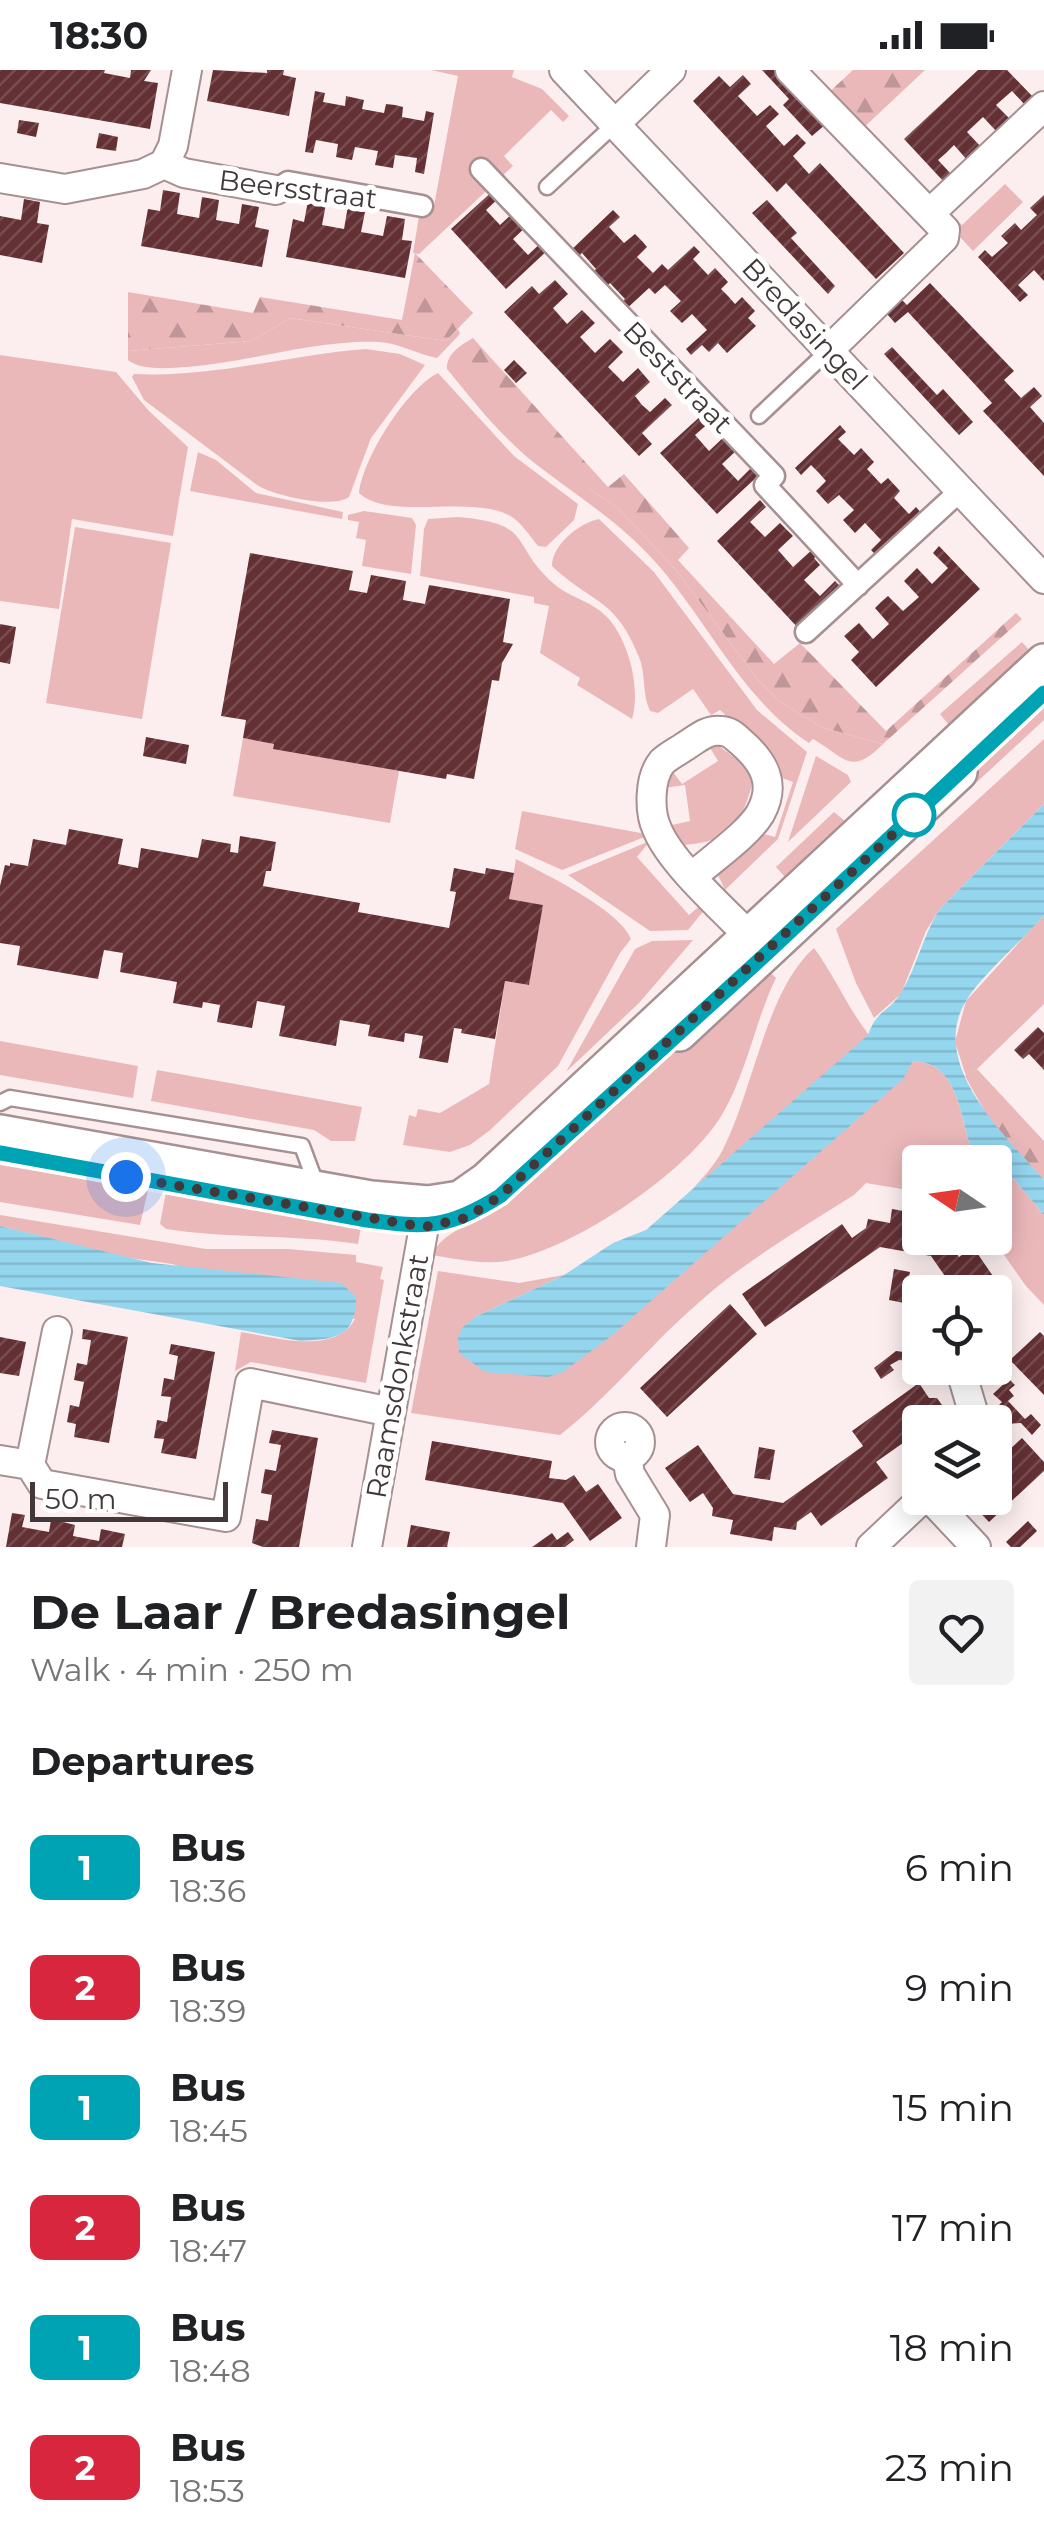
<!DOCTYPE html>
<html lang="en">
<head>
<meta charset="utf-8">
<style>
  :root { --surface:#fff; --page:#f2f2f2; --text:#202124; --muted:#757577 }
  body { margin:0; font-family:Montserrat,sans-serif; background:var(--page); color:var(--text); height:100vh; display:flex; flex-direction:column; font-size:38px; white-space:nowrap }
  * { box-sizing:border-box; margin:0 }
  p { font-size:32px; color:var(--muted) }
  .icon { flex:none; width:55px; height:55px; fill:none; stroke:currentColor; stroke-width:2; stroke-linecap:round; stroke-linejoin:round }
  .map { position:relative; height:1477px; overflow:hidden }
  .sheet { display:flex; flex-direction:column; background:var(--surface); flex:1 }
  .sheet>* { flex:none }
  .badge { padding:0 20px; border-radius:15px; font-size:35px; line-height:65px }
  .needle { width:65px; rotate:283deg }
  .buttons { position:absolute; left:902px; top:1075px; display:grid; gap:20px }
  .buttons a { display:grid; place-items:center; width:110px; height:110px; border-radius:10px; background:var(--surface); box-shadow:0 5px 25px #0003; font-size:50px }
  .scale { position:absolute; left:30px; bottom:25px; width:198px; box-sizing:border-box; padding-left:10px; border:5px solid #423839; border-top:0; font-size:28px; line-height:35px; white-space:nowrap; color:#423839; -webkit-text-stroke:8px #fff; paint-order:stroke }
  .you { position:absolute; width:50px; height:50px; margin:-25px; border:8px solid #fff; border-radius:50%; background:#1a73e8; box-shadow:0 0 0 15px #1a73e833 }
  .map>.badge { position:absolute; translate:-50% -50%; box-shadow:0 0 0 5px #fff }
  h2 { padding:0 30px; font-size:38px; line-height:90px }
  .round { display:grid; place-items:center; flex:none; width:105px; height:105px; border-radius:10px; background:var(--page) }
  .overview { display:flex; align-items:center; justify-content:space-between; height:170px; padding:0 30px }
  h1 { font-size:48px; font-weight:700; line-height:75px }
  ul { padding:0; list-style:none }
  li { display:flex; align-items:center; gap:30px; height:120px; padding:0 30px }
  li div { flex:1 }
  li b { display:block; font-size:38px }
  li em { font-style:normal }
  li .badge { min-width:110px; font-weight:700; text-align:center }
  .status { display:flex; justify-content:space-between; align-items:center; height:70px; padding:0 50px; background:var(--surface); direction:ltr }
  .status svg { height:28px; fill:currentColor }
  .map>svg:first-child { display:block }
  .grass { fill:#ebb8ba }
  .forest { fill:url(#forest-firs) }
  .water { fill:url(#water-rules) }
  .building { fill:url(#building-hatch) }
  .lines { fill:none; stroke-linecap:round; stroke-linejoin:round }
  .service-casing { stroke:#a69091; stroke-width:19 }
  .pedestrian-casing { stroke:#a69091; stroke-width:25 }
  .minor-casing { stroke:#a69091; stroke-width:32 }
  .tertiary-casing { stroke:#a69091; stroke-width:40 }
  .service { stroke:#fff; stroke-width:14 }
  .pedestrian { stroke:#fff; stroke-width:20 }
  .minor { stroke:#fff; stroke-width:28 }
  .tertiary { stroke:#fff; stroke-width:35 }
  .line-casing { stroke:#fff; stroke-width:22 }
  .line { stroke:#00a3b4; stroke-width:15 }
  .walk { stroke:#423839; stroke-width:10; stroke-dasharray:0 18 }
  .stop-dot { fill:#fff; stroke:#00a3b4; stroke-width:5 }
  .labels { text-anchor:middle; stroke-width:10; stroke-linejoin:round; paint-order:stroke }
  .street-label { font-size:28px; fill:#423839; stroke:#fff }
</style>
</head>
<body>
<div class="status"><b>18:30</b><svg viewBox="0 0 49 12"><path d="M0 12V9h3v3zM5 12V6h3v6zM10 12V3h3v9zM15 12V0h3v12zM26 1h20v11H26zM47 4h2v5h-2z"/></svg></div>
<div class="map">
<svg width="1044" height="1477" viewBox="0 0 1044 1477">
  <defs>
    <pattern id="forest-firs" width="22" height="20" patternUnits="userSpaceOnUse" patternTransform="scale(2.5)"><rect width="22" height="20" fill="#ebb8ba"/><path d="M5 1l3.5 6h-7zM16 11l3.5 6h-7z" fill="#c09798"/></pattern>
    <pattern id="water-rules" width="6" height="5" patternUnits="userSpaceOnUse" patternTransform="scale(2.5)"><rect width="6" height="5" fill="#95d6ef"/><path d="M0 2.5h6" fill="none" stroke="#82b8ce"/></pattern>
    <pattern id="building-hatch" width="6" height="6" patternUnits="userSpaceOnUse" patternTransform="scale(2.5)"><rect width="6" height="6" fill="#633034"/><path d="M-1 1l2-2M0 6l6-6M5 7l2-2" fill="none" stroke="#774d51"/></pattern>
  </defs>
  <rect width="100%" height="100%" fill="#fceeee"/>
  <path class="grass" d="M431 0H514L512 7 542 19 569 46 563 52 551 40 504 86 513 96 419 184 413 183 419 146 433 141 458 6Z
    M1005 114 1023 132 973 181 957 164 946 145 949 142 962 155Z
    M290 248 446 271 458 259 460 264 437 288C417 284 399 273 378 272 314 270 251 292 187 297 171 298 141 301 128 290V281L252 271Z
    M473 268 481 277 470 294 592 421 618 438 676 500 759 611 779 631 821 657 883 674C851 706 847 689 813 669L809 673C736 625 705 542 645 481 612 447 574 424 537 395 503 369 474 332 447 299 446 284 461 275 473 268Z
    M366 279 400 284 425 295 371 368 349 427C333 439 274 426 257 415L144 330 132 307 134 304C215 308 286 285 366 279Z
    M0 285 116 302 149 341 188 377 173 466 72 449 59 539 0 531Z
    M438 303 514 386 578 434 574 450 546 477 538 476C530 466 522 454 512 447 473 423 390 452 359 423 363 388 406 319 438 303Z
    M198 382 216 390 256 423 343 442 342 449 190 421Z
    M364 441 412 448 416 455 411 504 362 496 366 470 356 468 359 452 348 450V445Z
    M458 447C536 454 508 473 554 514 569 527 592 531 607 547 629 570 641 619 632 649L577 615 580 608 540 583 549 536 534 533V527L420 506 424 459 428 449Z
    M599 449 654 502 757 640 807 682 778 769 725 820 718 805 721 795 760 763 775 767 793 712 779 707 769 685 720 640 711 645 693 619 658 643 650 641C642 625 646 604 639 587 615 527 592 534 552 496 552 475 579 453 599 449Z
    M75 457 171 473 142 649 46 633Z
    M1022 572 1036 588 948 654 940 644Z
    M1044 630V650L831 847 822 838Z
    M243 668 274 674 273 678 399 701 390 753 233 726Z
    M1044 669V734L939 840 926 861 901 924 874 948 856 913 836 859Z
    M716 674 741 692 754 708C741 753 735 771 684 775L672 755 690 751 685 715 664 718 671 699 682 714 718 691 709 676Z
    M816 686 848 705 851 712 788 772Z
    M522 741 646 764 647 766 562 800 515 779Z
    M834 742 845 751 792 815 776 797Z
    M650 771 637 787 689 845 702 834 706 838 688 860 650 861 568 805Z
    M516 789C545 804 620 840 631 869L620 883 558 996 489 1061 470 1075 450 1082 403 1075 409 1045 416 1047 418 1039 440 1043 489 1014 505 911 529 915 543 835 509 829Z
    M1044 845V934L977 999 966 1006 955 972 966 931Z
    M693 870 639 933 566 1002 635 879 652 871Z
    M814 878C835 906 847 937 869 965L692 1120C702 1108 714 1096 721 1083 753 1024 765 921 814 878Z
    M762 894 776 908C755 951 747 1002 723 1043 690 1101 573 1180 507 1191 482 1195 457 1189 432 1185 443 1160 475 1154 497 1140Z
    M0 971 138 996 133 1028 0 1005Z
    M913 991C965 993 959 1060 977 1092H920V1122L866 1113 854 1125C799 1160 743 1192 695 1236 648 1277 609 1327 560 1365L411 1343 438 1201 519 1213 564 1205 475 1247 459 1283 902 1009Z
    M157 1000 362 1037 355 1071H331L314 1060 151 1031Z
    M0 1095 148 1120 140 1155 0 1132Z
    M995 1098 1014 1109 1044 1145V1235L1026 1216 992 1168H995Z
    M166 1122 361 1157 358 1174C294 1164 230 1169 166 1159L160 1154Z
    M0 1145 206 1179H288L356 1185V1192L383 1197 380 1209 384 1210 366 1313 251 1292 235 1301 241 1262C275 1267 334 1286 355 1249L172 1194 123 1187 0 1156Z"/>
  <path class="forest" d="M853 0H925L858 63 825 26Z
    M415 183 473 243 446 271 290 248 252 271 128 281V222L253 243 260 227 402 250Z
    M481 277 608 417 624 404 689 478 678 490 774 594 800 573 886 661 1016 543 1022 549 883 674 821 657 779 631 759 611 676 500 618 438 592 421 550 382 469 295Z
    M977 999 1044 1071V1110L989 1049 965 1006Z"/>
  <path class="water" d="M1044 734V845C1023 871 982 904 966 931 927 995 1007 1067 1044 1110V1145L1014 1109 995 1098V1092H977C959 1060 965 993 913 991L903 1009 610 1267 563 1302 548 1307 485 1302 459 1283 458 1267 462 1258 475 1247 564 1205 613 1173 646 1160 868 965C877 939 891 941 902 921 917 896 923 866 939 840Z
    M0 1156 152 1193 341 1213 356 1227C356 1267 336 1269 301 1271L0 1216Z"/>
  <path class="building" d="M0 0H105L104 3 130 8 131 0H151L144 11 158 13 150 59 0 33Z
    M213 0 267 3V0H284L283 5 296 8 289 46 207 31Z
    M762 0H776L826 54 812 66 783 35 789 29Z
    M978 0H1007L1034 28 1026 36 1012 21 996 35 1011 50 998 63 983 47 967 62 982 78 968 91 954 75 946 83 938 90 952 105 945 113 904 69Z
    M743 5 751 14 738 26 757 46 770 35 779 44 766 56 784 76 797 64 806 73 793 86 809 104 820 93 904 183 876 209 786 113 777 122 693 31 719 6 730 17Z
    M315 21 325 23 323 32 345 36 346 26 364 30 362 39 384 43 386 34 395 35 403 37 402 47 424 51 426 41 434 43 424 104 415 102 417 88 395 85 393 98 375 95 378 81 355 77 352 90 336 87 338 74 316 70 313 83 305 82Z
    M19 50 39 53 36 67 17 63Z
    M99 63 118 67 116 81 96 78Z
    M495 119 501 126 486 140 500 155 515 141 528 155 513 169 528 185 543 171 550 178 506 219 451 159Z
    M163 120 180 123 177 144 199 148 202 127 219 130 216 150 239 154 242 134 259 137 255 157 269 160 262 197 141 176 148 139 160 141Z
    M1044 125V211L1034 200 1018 215 1028 225 1020 232 978 187 985 180 992 187 1008 173 1001 166 1015 153 1021 160 1037 145 1030 138Z
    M24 129 40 132 37 153 49 155 42 193 0 185V146L21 150Z
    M349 130 357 131 355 140 365 142 361 162 383 166 387 146 405 149 402 170 412 171 405 208 286 187 293 149 304 152 308 131 326 134 322 155 344 159Z
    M767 130 797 163 791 168 835 216 828 224 752 143Z
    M613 140 620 147 609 157 624 173 635 164 642 171 647 177 637 187 653 203 662 194 668 200 694 176 700 182 693 189 708 205 715 198 728 212 721 219 728 226 735 234 742 227 755 241 748 248 756 256 727 283 718 273 709 282 702 275 691 285 686 279 707 260 692 244 682 253 670 241 681 231 665 215 655 224 649 218 623 242 617 236 625 229 610 213 603 220 589 206 596 199 582 183 575 190 568 183Z
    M555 210 568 224 553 238 567 254 582 240 595 253 580 267 595 283 610 269 623 282 608 297 623 312 638 298 650 312 635 326 642 335 650 342 665 328 672 335 642 363 652 374 639 386 504 242 532 216 539 224Z
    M930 213 1014 301 1004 310 1021 328 1034 317 1042 326 1030 337 1044 353V406L983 341 992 333 908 242 895 253 887 244 902 230 907 235Z
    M892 277 937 325 943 319 973 352 959 365 884 284Z
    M514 290 527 303 516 313 504 300Z
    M704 343 711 351 695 365 709 381 725 366 737 380 722 394 738 411 753 396 760 404 717 444 660 383Z
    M840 355 846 362 838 369 854 385 861 378 874 392 867 399 881 414 888 408 900 421 894 428 909 444 916 437 922 444 877 486 871 480 881 470 865 453 855 463 843 450 854 440 839 425 828 434 816 421 826 411 819 403 811 395 801 405 795 398Z
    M760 430 766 437 750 452 765 467 780 453 793 466 778 480 793 497 814 478 819 484 814 488 820 495 804 510 820 526 835 511 842 518 799 559 717 471Z
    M939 476 980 519 876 617 851 590 859 582 844 566 859 553 873 569 889 554 875 538 881 532 888 526 903 541 919 527 904 511 917 498 932 514 948 498 933 483Z
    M250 483 353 501 349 520 367 523 371 505 406 511 403 530 425 534 429 515 510 529 503 572 513 574 502 593 499 611 492 610 474 709 447 704 446 709 273 679 274 674 243 668 246 650 221 646Z
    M0 554 16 557 10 594 0 592Z
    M146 667 189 675 186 694 143 686Z
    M69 759 123 769 118 794 138 798 141 778 198 788 202 769 231 774 230 782 238 783 240 766 276 772 271 801H266L263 816 360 833 358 842 449 858 456 822 450 821 454 798 485 804 486 798 514 803 509 829 543 835 529 915 505 911 495 969 461 963 462 959 454 958 448 993 419 988 423 966 405 963 404 972 368 966 370 955 340 950 336 976 279 966 285 936 257 931 252 958 217 952 220 935 203 932 202 938 173 933 177 912 120 902 123 883 104 880 98 909 17 895 20 876 0 873V816L5 795 10 796V793L28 796 33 769 66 775Z
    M1038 957 1044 963V1000L1029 984 1023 989 1014 980Z
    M892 1139 920 1144V1168H950L949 1173 959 1187 973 1177 997 1212 981 1222H956L931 1186 880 1177 765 1257 742 1224 842 1154 852 1168 866 1158 868 1149 890 1153Z
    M894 1199 910 1202 904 1233 889 1230Z
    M730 1234 757 1264 667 1347 640 1318Z
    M83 1259 128 1267 109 1373 74 1367 76 1354 67 1352 70 1335 79 1337 84 1312 74 1310 77 1293 87 1295 91 1270 82 1269Z
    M1040 1262 1044 1266V1325L1010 1290Z
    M0 1267 26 1272 19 1306 0 1303Z
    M171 1274 215 1282 196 1389 161 1383 164 1369 154 1368 157 1350 167 1352 171 1327 161 1326 164 1308 174 1310 178 1286 169 1284Z
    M896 1281 912 1283 911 1291 899 1290 890 1295 894 1300 881 1309 874 1298Z
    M1009 1309 1015 1315 1009 1320 1014 1326 1008 1331 1025 1349 1031 1344 1041 1355 1032 1365 1021 1353 1001 1354 997 1337 1002 1332 993 1324Z
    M919 1313 929 1328H937L947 1342 932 1352H920V1361L876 1392 888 1408 821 1456 811 1442 797 1452 796 1460 774 1457 772 1471 730 1464 733 1450 712 1446 713 1438 703 1423 690 1432 665 1398 698 1375 733 1424 783 1433 863 1376 852 1361Z
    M272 1360 318 1368 299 1477H263L252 1473 256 1449 268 1451 272 1425 261 1423 265 1399 276 1401 281 1375 269 1373Z
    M1022 1368 1044 1392V1401L989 1452 966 1428H995V1393Z
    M432 1371 552 1391 549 1408 566 1410 574 1405 586 1422 598 1414 622 1448 590 1471 563 1433 425 1410Z
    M759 1377 775 1380 770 1410 754 1408Z
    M12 1443 25 1445 22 1457 49 1462 51 1450 63 1452 75 1455 73 1466 99 1471 101 1459 125 1464 122 1477H6Z
    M1028 1451 1037 1461 1020 1477H1011L1006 1472Z
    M411 1455 450 1462 447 1477H407Z
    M568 1462 574 1470 565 1477H532L552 1463 557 1470Z"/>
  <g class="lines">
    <g class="service-casing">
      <path id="service" d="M547 117 615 54
        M759 346 829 280
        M0 1033 10 1028 302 1076 318 1119 314 1140"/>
    </g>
    <g class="pedestrian-casing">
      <path id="pedestrian" d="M481 99 774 406 765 415 858 515
        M276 120 288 112 422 136
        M806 562 961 420"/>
    </g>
    <g class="minor-casing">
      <path id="minor" d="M564 0 1044 509
        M790 0 945 160 944 168 830 279
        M615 54 671 0
        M164 94 173 76 187 0
        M0 108 65 119 143 104 164 94 184 103 276 120
        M930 143 1044 36
        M693 806C712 789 747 765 760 744 777 714 764 692 741 672 735 667 730 661 721 661 708 659 698 668 687 675 680 680 668 686 662 692 649 708 649 742 657 759 672 796 733 848 762 879
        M961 1301 976 1352
        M610 1372a15 15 0 1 1 30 0a15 15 0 1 1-30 0Z
        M627 1387 630 1404 655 1445 651 1477
        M0 1390 30 1395 42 1414 226 1447 250 1313 391 1342
        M30 1395 57 1261
        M930 1428 976 1477
        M367 1477 428 1134
        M871 1477 923 1428"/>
    </g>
    <g class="tertiary-casing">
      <path id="tertiary" d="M679 963 959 702
        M0 1063 371 1129 428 1134 460 1129 487 1110 1044 592"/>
    </g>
    <use href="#service" class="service"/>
    <use href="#pedestrian" class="pedestrian"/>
    <use href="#minor" class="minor"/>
    <use href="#tertiary" class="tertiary"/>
  </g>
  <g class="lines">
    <g class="line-casing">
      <path id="line" d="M0 1083 367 1150C427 1158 447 1159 500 1126L766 884 1044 623"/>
    </g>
    <use href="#line" class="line"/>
    <path class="walk" d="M126 1107 424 1157 466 1148 500 1126 928 732 914 745"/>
  </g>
  <circle class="stop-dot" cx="914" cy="745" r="20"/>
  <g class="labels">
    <g class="street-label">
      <text transform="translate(298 119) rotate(7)" y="10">Beersstraat</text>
      <text transform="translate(805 254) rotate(47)" y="10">Bredasingel</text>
      <text transform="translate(678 307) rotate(46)" y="10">Beststraat</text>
      <text transform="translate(397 1306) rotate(-80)" y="10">Raamsdonkstraat</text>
    </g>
  </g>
</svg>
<div class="buttons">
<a><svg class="needle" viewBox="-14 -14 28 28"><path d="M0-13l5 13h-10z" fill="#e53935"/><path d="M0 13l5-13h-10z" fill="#757577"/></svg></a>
<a><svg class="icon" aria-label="locate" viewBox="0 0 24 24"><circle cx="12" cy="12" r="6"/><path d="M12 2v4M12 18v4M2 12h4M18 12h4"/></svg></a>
<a><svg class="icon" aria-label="layers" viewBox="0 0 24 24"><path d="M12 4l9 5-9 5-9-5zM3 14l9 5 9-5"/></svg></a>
</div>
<div class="scale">50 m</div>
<div class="you" style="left:126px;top:1107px"></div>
</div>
<section class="sheet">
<div class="overview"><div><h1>De Laar / Bredasingel</h1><p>Walk · 4 min · 250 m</p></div><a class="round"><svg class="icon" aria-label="heart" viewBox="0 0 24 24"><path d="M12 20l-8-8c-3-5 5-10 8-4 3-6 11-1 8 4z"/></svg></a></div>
<h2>Departures</h2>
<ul>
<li><span class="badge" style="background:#00a3b4;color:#fff">1</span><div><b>Bus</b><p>18:36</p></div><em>6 min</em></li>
<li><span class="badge" style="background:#d7263d;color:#fff">2</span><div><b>Bus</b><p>18:39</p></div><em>9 min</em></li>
<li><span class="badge" style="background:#00a3b4;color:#fff">1</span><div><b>Bus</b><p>18:45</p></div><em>15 min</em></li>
<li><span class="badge" style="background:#d7263d;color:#fff">2</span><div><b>Bus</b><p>18:47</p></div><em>17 min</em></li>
<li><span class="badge" style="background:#00a3b4;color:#fff">1</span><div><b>Bus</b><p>18:48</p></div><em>18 min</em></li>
<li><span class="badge" style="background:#d7263d;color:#fff">2</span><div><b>Bus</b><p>18:53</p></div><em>23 min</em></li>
</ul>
</section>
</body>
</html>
